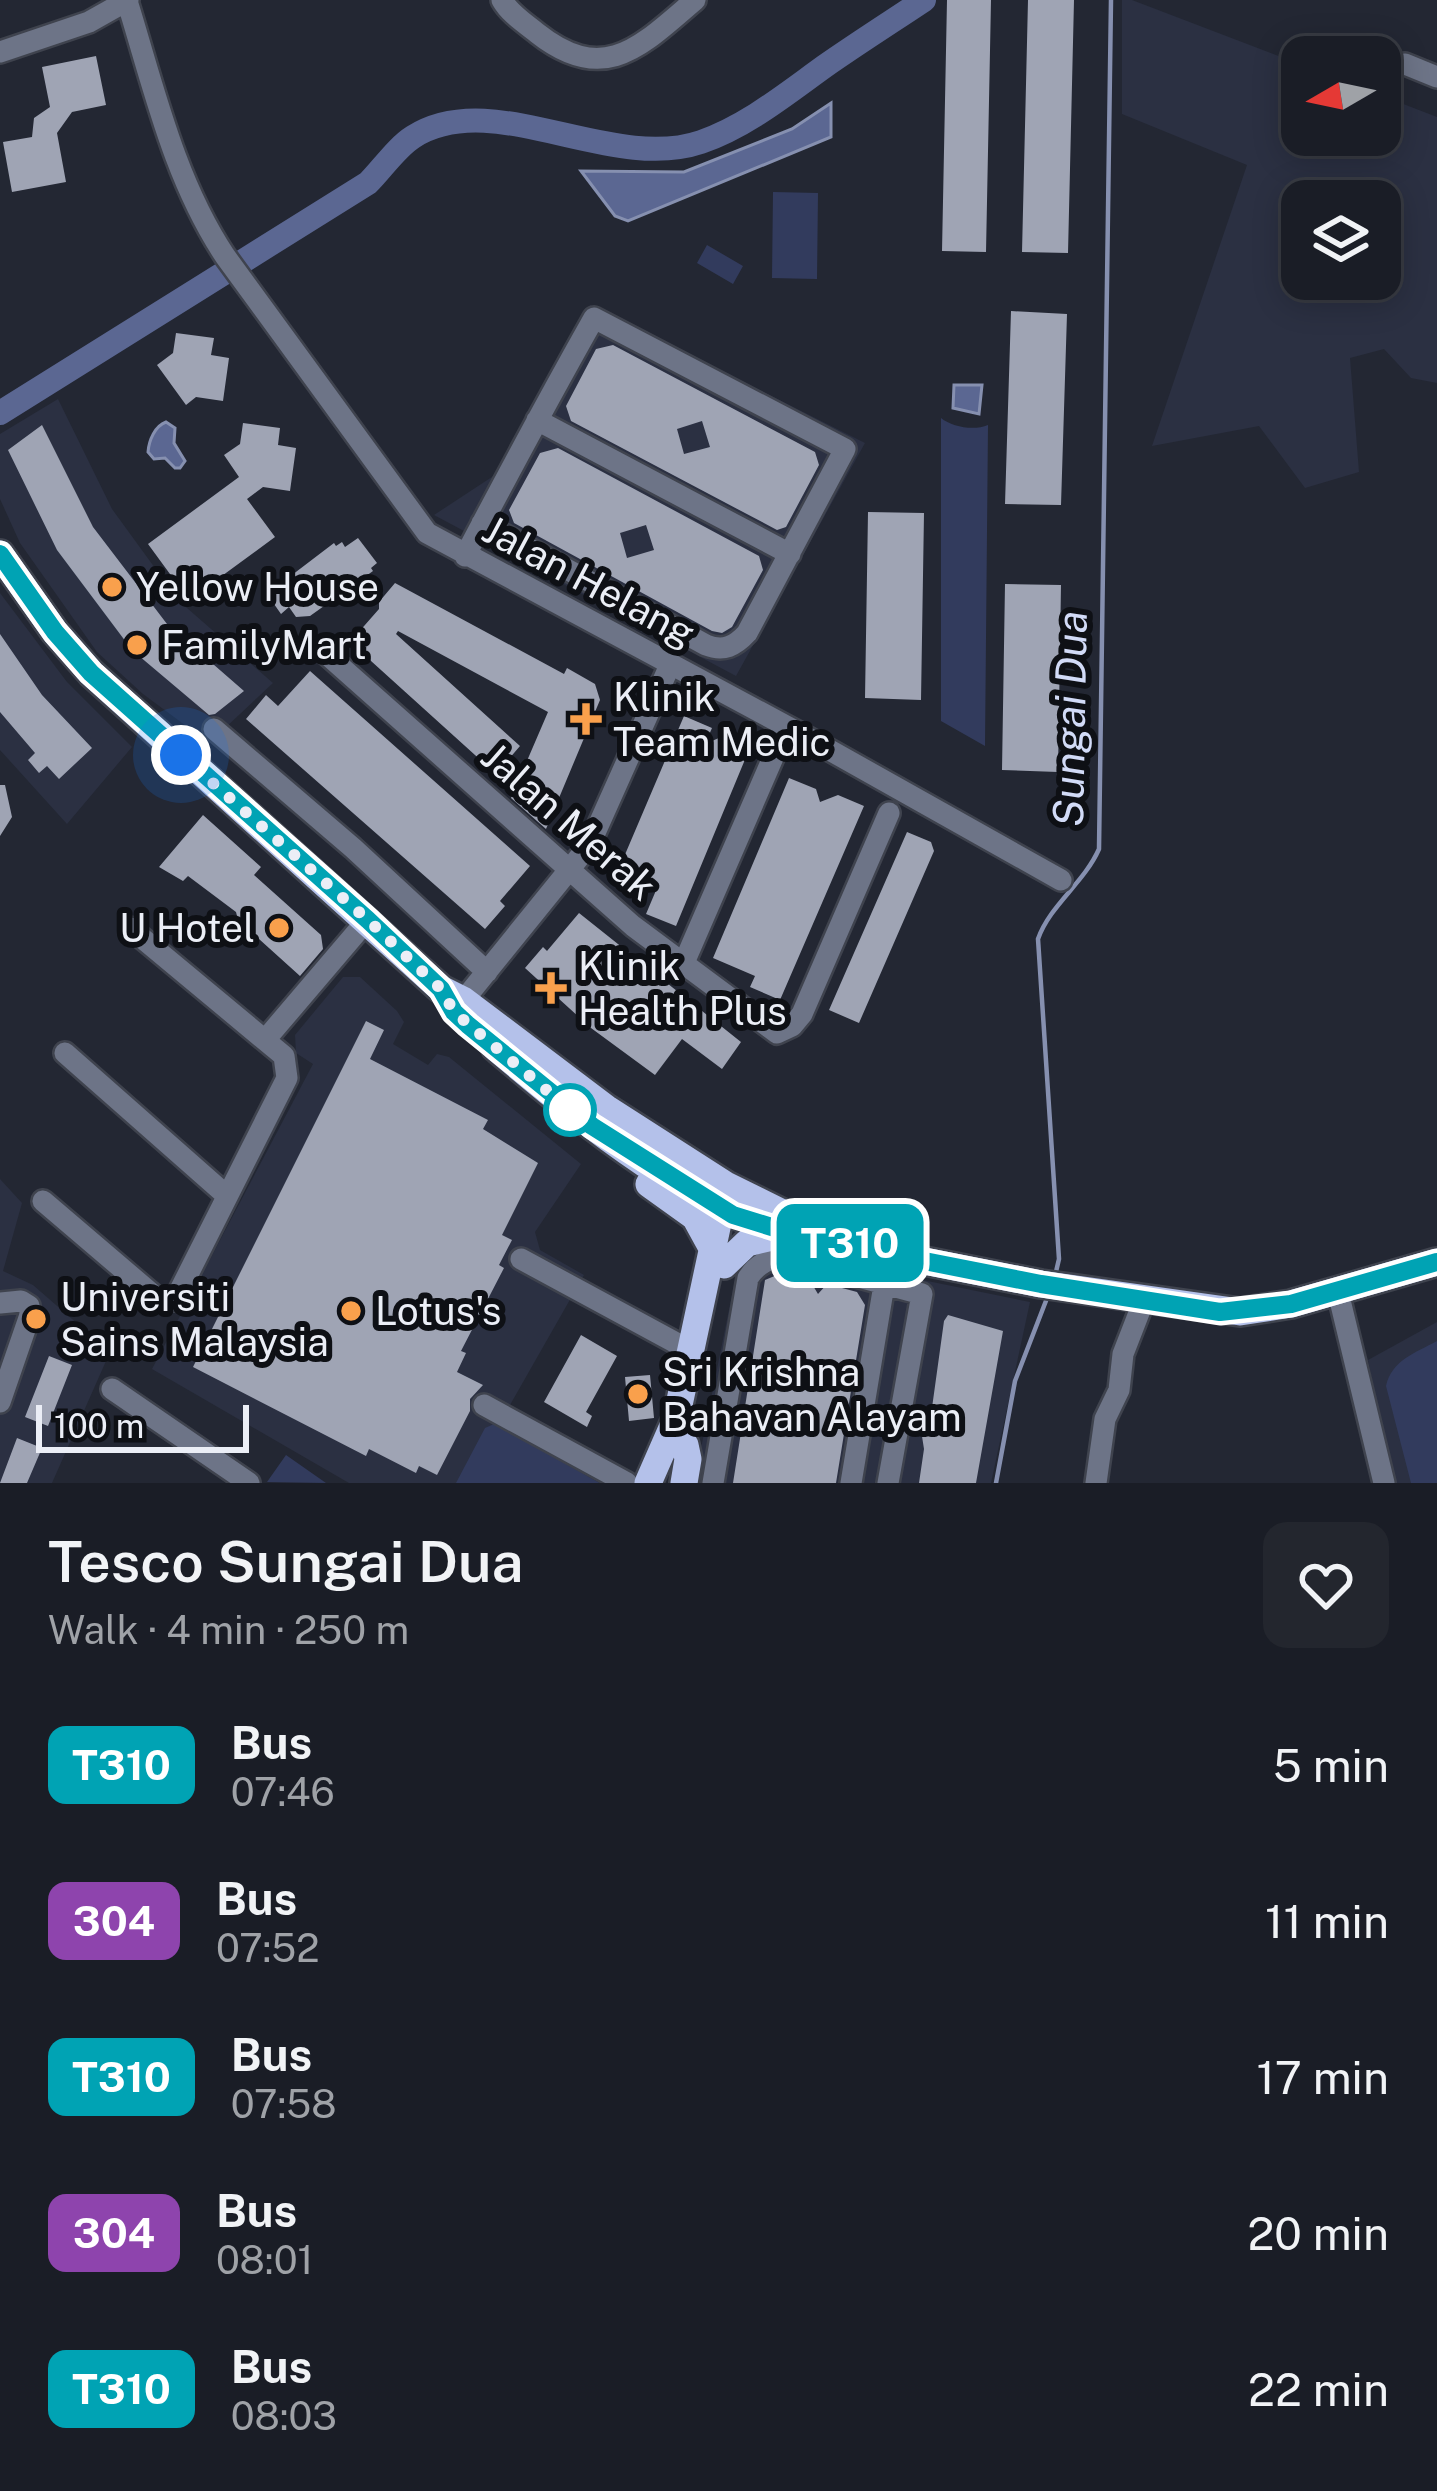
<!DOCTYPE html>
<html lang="en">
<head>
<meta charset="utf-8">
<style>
  :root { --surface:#1a1d26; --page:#23262e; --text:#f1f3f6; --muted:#9fa2a7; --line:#383b43 }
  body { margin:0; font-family:"Public Sans",sans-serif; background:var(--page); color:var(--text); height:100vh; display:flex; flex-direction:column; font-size:45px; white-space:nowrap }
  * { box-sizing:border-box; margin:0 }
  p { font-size:39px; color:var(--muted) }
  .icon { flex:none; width:66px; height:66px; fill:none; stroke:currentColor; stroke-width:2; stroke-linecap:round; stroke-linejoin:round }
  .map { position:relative; height:1483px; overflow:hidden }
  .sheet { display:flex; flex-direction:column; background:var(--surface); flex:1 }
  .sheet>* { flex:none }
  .badge { padding:0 24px; border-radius:18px; font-size:42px; line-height:78px }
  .needle { width:78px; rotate:261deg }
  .tools { position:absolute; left:1281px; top:36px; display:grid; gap:24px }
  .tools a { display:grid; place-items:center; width:120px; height:120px; border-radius:24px; background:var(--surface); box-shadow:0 6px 30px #0003,0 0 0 3px var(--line); font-size:60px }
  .scale { position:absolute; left:36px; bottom:30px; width:213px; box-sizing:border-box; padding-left:12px; border:6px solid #ebeef6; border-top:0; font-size:33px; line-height:42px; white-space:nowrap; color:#ebeef6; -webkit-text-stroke:9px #0e1015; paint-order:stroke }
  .you { position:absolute; width:60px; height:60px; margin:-30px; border:9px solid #fff; border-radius:50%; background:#1a73e8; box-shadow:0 0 0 18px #1a73e833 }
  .map>.badge { position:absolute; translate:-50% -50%; box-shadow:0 0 0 6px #fff }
  .round { display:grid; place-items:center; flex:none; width:126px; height:126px; border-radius:24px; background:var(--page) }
  .headline { display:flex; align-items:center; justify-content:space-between; height:204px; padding:0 48px }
  h1 { font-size:57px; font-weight:600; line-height:90px }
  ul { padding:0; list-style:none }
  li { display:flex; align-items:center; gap:36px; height:156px; padding:0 48px }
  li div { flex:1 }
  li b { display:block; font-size:45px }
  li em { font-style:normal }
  li .badge { min-width:132px; font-weight:700; text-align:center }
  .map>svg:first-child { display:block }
  .built { fill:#2b3042; fill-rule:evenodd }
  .green { fill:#323b5d }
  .water { fill:#5b6792; stroke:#8690b0; stroke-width:3 }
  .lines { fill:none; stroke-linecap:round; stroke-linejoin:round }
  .stream { stroke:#8690b0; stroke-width:4.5 }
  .river { stroke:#5b6792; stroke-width:24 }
  .building { fill:#9fa4b4; fill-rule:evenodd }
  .minor-casing { stroke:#3f434e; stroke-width:26 }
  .major-casing { stroke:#3f434e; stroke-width:32 }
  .minor { stroke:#6d7487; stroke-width:21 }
  .major { stroke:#b4c1ea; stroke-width:27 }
  .line-casing { stroke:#fff; stroke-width:27 }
  .line { stroke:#00a3b4; stroke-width:18 }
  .walk { stroke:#ebeef6; stroke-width:12; stroke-dasharray:0 21.6 }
  .poi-dot { fill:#f9a04c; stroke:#0e1015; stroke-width:4.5 }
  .stop-dot { fill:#fff; stroke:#00a3b4; stroke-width:6 }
  .labels { text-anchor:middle; stroke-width:12; stroke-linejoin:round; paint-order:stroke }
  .street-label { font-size:39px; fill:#ebeef6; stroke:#0e1015 }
  .poi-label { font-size:39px; fill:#ebeef6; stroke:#0e1015; text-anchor:start }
  .water-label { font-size:42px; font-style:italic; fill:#d2dbf7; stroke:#0e1015 }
</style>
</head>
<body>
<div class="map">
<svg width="1437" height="1483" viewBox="0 0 1437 1483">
  <rect width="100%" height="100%" fill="#232733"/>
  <path class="built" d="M1122 0H1132L1302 65V135H1380V95L1437 117V383L1411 378 1384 349 1350 358 1359 472 1305 488 1259 426 1152 446 1247 165 1122 114ZM1302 201H1380V279H1302Z
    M590 305 865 443 736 676 434 515 501 471Z
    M58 399 112 509 179 601 273 683 209 743 143 694 97 652 20 543 0 499V434Z
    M0 593 67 682 132 747 67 824 0 750Z
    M343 977H360L397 1011 404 1022 393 1044 428 1065 437 1054 449 1057 581 1164 535 1232 540 1250 584 1275 498 1426 494 1424 457 1483H349L152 1369 313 1064 296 1053 295 1035Z
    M0 1179 22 1203 3 1271 33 1285 110 1352 52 1483H0Z
    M781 1242 903 1276 1030 1302 991 1483H694L737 1270 756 1250Z
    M1437 1322V1483H1393L1368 1360Z"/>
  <path class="green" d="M773 192 818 193 817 279 772 278Z
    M707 245 743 266 733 284 697 263Z
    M941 418C952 427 974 431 988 425L985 746 941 721Z
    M1437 1341V1483H1411L1386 1386C1392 1360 1415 1353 1437 1341Z
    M494 1424 498 1426 600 1483H456L485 1428Z
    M286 1455 326 1483 267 1482Z"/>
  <path class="water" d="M831 103V137L628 221 615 216 581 171 684 172 792 129Z
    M954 385H982L979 414 953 408Z
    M166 422 175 428 174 443 185 461 180 468H175L165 458 154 459 148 452C149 440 155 426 166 422Z"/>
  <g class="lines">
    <path class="stream" d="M1055 1276 1059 1259 1038 939C1050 905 1084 883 1099 849L1111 0
      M996 1483 1015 1381 1049 1293"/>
    <path class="river" d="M0 413 368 183C382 169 397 147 413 137 493 86 610 173 701 142 747 126 786 94 825 66 858 43 891 22 924 0"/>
  </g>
  <path class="building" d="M947 0H991L986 252 942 251Z
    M1028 0H1074L1068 253 1022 252Z
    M96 56 106 105 72 112 57 133 66 182 12 192 3 142 32 137 34 118 50 107 42 67Z
    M1011 311 1067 314 1061 505 1005 504Z
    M176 333 214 338 211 355 229 358 223 401 196 397 186 405 157 365 173 353Z
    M613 345 815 452 819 465 786 527 777 530 571 421 566 406 596 349ZM702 421 710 447 684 454 677 429Z
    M243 423 280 428 278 445 296 448 290 491 263 487 247 499 275 537 189 600 148 544 239 477 224 455 240 444Z
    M42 425 93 527 167 624 244 691 215 714 209 715 132 650 57 550 8 450Z
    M558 448 759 556 763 570 732 627 722 633 712 631 514 523 509 510 540 453ZM646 525 654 550 627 558 620 533Z
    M868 512 924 513 921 700 865 698Z
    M358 538 377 563 371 568 373 571 310 616 296 617 289 607 281 614 267 594 334 543 336 546 342 542 345 547Z
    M395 583 564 674 567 668 595 684 600 700 546 829 511 798 548 712 398 631 396 634 520 746 496 774 350 642 379 609V602Z
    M1005 584 1061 585 1058 772 1002 770Z
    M0 634 42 695 92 748 59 779 47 766 39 773 28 760 35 753 0 712Z
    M310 671 530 866 500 901 505 906 485 929 246 719 266 695 278 706Z
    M684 716 712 728 705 744 728 734 751 745 676 926 646 914 657 888 618 871Z
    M789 778 816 789 820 802 838 795 864 806 780 1000 750 987 755 976 713 958Z
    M0 785H5L12 817 0 836Z
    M203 815 261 867 254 875 321 935 323 949 300 976 238 920 236 912 188 876 183 881 159 867Z
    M907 832 931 842 934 851 859 1023 829 1010Z
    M579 913 741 1042 722 1069 682 1039 655 1075 591 1028 525 968 543 947 547 951Z
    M366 1021 384 1030 370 1059 488 1120 483 1129 538 1163 502 1235 512 1240 499 1265 504 1268 461 1351 466 1353 457 1372 483 1385 470 1399V1411L437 1475 419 1466 416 1473 369 1449 366 1456 193 1367Z
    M784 1272 809 1279 818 1294 827 1284 857 1292 865 1305 836 1483H733L765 1280Z
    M948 1315 1003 1331 976 1483H919L924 1449 921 1430 931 1415 944 1321Z
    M581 1335 617 1356 586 1412 592 1416 587 1427 544 1402Z
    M49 1356 72 1365 48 1426 25 1417Z
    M650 1375 654 1418 629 1421 625 1377Z
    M17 1438 42 1448 27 1483H0Z"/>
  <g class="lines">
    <g class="minor-casing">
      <path id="minor" d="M502 0C510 14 525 23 537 33 605 87 642 45 695 0
        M127 1C154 88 174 179 225 256L427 533 801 734 1061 880
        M0 52 89 22 128 0
        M1405 64 1437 77
        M537 420 790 554
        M465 556C507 476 550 396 594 318L845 449 747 633C735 646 724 652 706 645L482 523
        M323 651 633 926 777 1033 792 1026 802 1014 889 813
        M214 729 353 848 487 972
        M683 965 775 753
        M454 1012 590 844 670 665
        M265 1040 368 919
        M65 1053 226 1195
        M43 1201 159 1300H175L287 1078 284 1056 130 928
        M521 1259 691 1351
        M1338 1292 1384 1483
        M0 1303 21 1301 29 1306 30 1315 0 1402
        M112 1389 249 1483
        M484 1405 627 1483
        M713 1483 748 1278C756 1265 770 1257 785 1257L922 1294 888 1483
        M851 1483 884 1285
        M1096 1483 1105 1419 1119 1390 1123 1354 1144 1300"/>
    </g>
    <g class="major-casing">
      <path id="major" d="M0 554 55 632 91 673 441 989 463 1000 606 1108 726 1185 831 1237 889 1254 1041 1284 1240 1312 1291 1304 1437 1262
        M496 1048C583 1121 695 1216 808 1238
        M649 1184 695 1217 712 1248
        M724 1265 747 1243 785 1234
        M648 1483 676 1419 724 1195
        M684 1483 688 1459 685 1445"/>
    </g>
    <use href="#minor" class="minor"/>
    <use href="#major" class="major"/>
  </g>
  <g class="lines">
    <g class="line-casing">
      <path id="line" d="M0 554 55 632 91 673 368 920 441 989 454 1012 468 1025 592 1126 733 1215 807 1238 830 1237 889 1254 1041 1284 1220 1312 1291 1304 1437 1262"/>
    </g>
    <use href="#line" class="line"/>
    <path class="walk" d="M181 755 368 920 441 989 454 1012 570 1110"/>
  </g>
  <g class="poi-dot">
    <circle cx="112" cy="587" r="12"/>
    <circle cx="137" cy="645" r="12"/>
    <path d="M580 701h12v12h12v12h-12v12h-12v-12h-12v-12h12z"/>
    <circle cx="279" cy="928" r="12"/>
    <path d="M545 970h12v12h12v12h-12v12h-12v-12h-12v-12h12z"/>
    <circle cx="351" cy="1311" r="12"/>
    <circle cx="36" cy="1319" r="12"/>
    <circle cx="638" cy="1394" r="12"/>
  </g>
  <circle class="stop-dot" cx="570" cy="1110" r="24"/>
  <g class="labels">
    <g class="street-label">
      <text transform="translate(589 581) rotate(28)" y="14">Jalan Helang</text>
      <text transform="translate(569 821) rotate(41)" y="14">Jalan Merak</text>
    </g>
    <g class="poi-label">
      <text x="136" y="601">Yellow House</text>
      <text x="161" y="659">FamilyMart</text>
      <text x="613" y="711">Klinik<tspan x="613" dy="45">Team Medic</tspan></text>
      <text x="255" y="942" text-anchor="end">U Hotel</text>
      <text x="578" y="980">Klinik<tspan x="578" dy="45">Health Plus</tspan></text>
      <text x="60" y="1311">Universiti<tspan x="60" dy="45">Sains Malaysia</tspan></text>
      <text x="375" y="1325">Lotus's</text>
      <text x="662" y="1386">Sri Krishna<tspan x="662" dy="45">Bahavan Alayam</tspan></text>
    </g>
    <g class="water-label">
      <text transform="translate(1070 719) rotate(-89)" y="15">Sungai Dua</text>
    </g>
  </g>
</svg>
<div class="tools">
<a><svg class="needle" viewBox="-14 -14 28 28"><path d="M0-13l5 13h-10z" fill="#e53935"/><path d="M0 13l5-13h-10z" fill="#9fa2a7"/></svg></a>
<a><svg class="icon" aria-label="layers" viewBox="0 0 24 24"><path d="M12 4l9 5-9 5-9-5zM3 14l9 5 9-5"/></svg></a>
</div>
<div class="scale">100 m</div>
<div class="you" style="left:181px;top:755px"></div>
<b class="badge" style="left:850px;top:1243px;background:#00a3b4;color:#fff">T310</b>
</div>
<section class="sheet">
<div class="headline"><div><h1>Tesco Sungai Dua</h1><p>Walk · 4 min · 250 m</p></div><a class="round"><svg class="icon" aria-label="heart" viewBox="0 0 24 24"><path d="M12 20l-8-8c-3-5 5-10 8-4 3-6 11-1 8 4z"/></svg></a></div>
<ul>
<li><span class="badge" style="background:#00a3b4;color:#fff">T310</span><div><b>Bus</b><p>07:46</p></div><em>5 min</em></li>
<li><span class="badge" style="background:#8e44ad;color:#fff">304</span><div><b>Bus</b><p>07:52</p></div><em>11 min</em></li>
<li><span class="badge" style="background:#00a3b4;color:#fff">T310</span><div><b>Bus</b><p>07:58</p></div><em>17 min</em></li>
<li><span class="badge" style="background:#8e44ad;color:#fff">304</span><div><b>Bus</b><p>08:01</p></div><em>20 min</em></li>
<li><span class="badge" style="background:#00a3b4;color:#fff">T310</span><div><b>Bus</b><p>08:03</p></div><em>22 min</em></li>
</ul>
</section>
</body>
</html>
